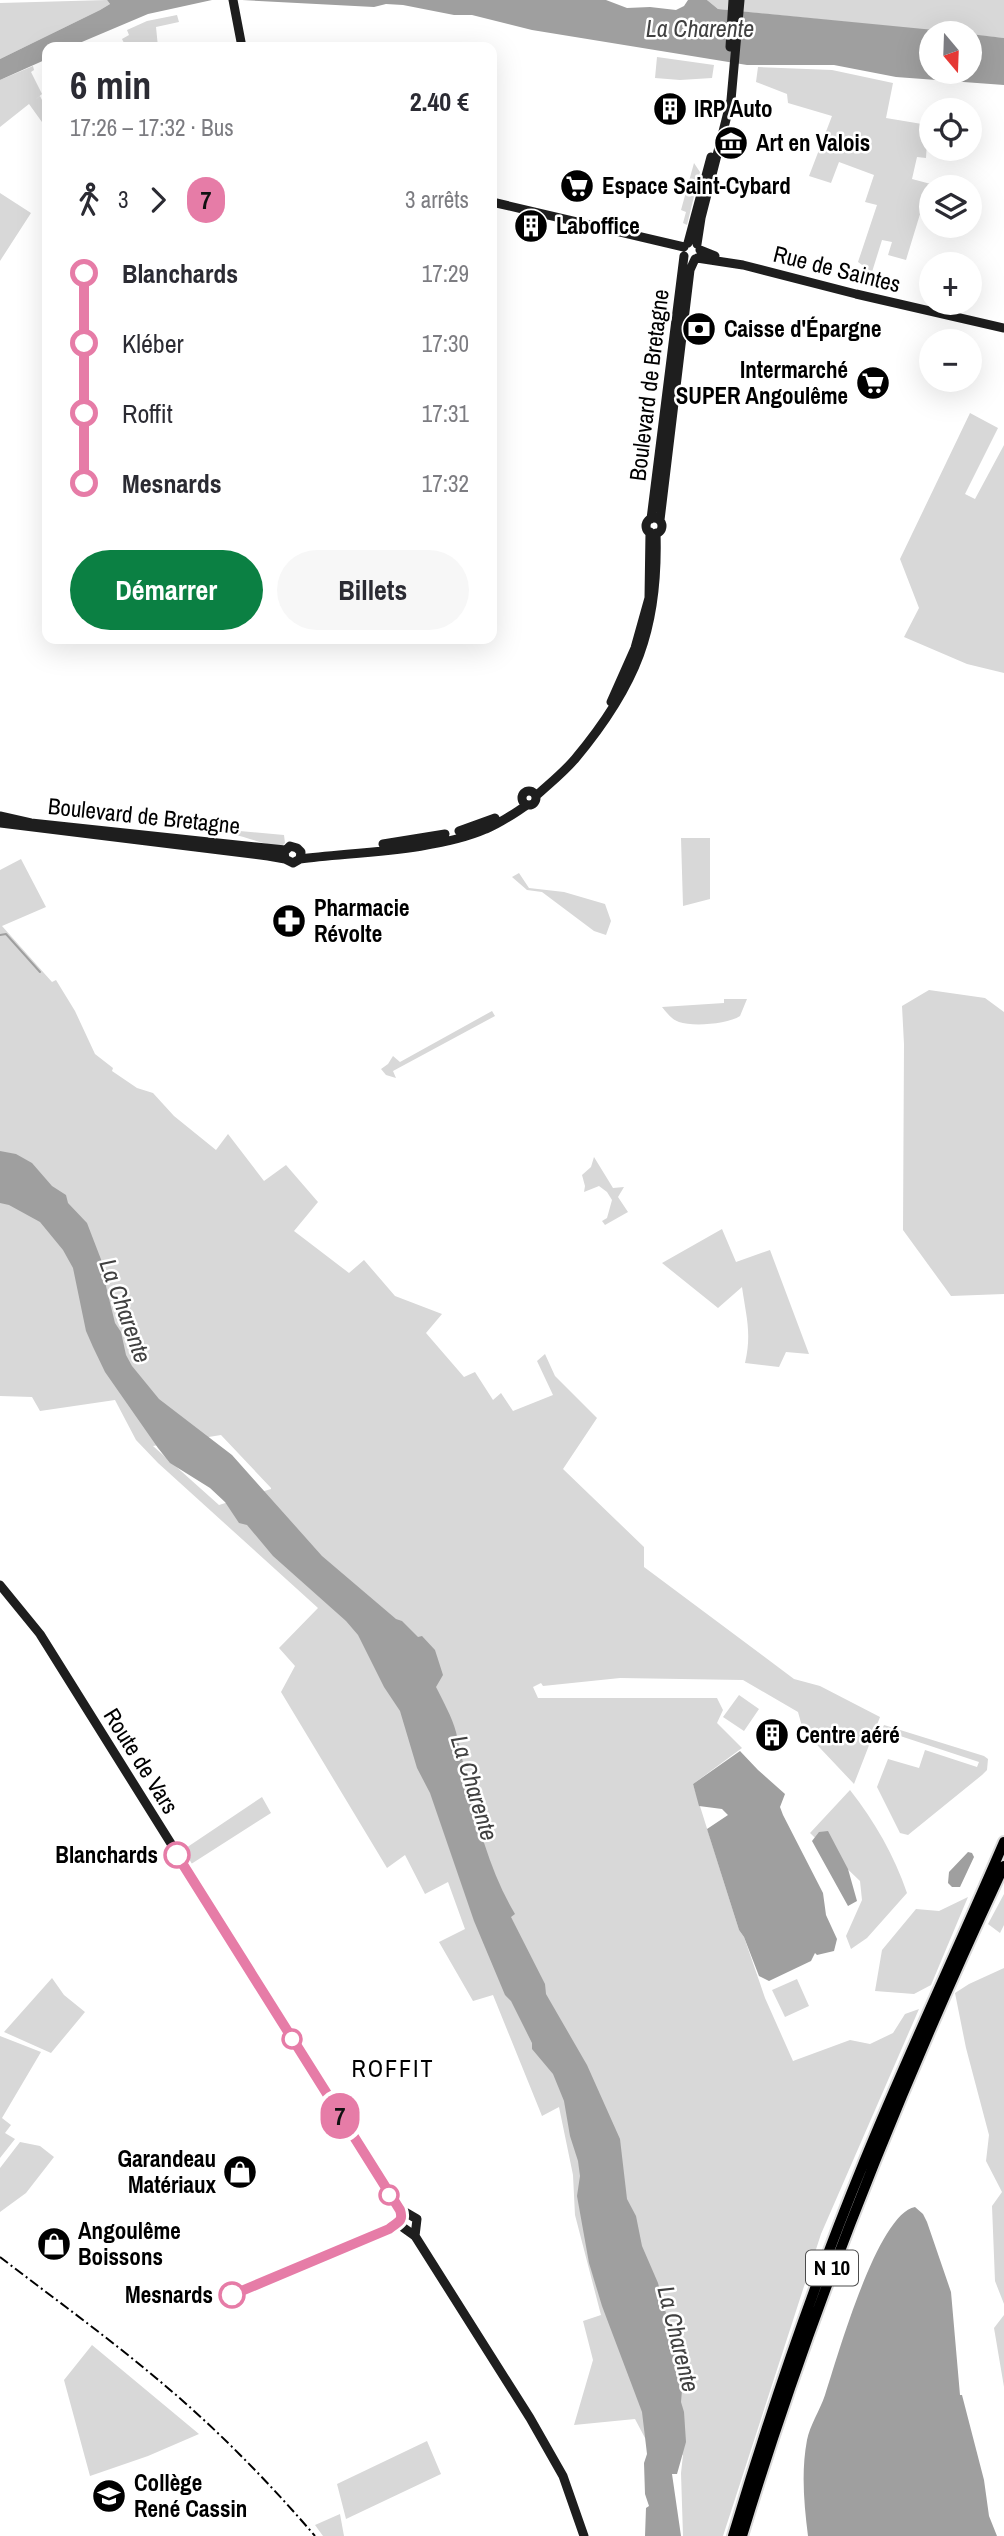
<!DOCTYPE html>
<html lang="fr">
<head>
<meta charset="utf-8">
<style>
  :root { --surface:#fff; --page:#f7f7f7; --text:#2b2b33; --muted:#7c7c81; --accent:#0b8043 }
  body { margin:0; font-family:"Archivo Narrow",sans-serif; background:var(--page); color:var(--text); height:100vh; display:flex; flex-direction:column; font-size:26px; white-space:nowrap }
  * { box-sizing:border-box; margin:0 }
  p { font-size:23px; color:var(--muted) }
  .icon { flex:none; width:38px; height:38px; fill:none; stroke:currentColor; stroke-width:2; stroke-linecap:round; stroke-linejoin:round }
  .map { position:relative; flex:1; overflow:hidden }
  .panel { position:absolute; left:42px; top:42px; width:455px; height:602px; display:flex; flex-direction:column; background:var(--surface); border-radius:14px; box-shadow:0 7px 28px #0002 }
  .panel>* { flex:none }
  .badge { padding:0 14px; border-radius:23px; font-size:24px; line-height:46px }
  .needle { width:46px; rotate:161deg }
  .controls { position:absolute; left:919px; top:21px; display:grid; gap:14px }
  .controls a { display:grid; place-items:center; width:63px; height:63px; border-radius:50%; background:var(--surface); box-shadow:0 7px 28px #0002; font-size:35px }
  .map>.badge { position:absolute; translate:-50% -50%; box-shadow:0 0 0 4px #fff }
  .legs { display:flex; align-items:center; gap:10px; height:77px; padding:0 28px; font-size:23px }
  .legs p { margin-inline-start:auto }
  .overview { display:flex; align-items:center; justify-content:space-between; height:119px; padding:0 28px }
  h1 { font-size:38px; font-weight:700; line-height:52px }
  .button { display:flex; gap:14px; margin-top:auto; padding:14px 28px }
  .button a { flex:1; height:80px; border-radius:42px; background:var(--accent); color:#fff; font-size:28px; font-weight:700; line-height:80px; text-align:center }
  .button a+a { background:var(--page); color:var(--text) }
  ul { padding:0 28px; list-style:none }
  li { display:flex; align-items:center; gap:24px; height:70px; font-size:26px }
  li i { display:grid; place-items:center; width:10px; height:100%; margin:0 9px; background:currentColor }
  li i::after { content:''; width:18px; height:18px; margin:-9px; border:5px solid; border-radius:50%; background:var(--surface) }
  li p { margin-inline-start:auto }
  li:first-child i { background:linear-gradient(#0000 50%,currentColor 0) }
  li:last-child i { background:linear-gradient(currentColor 50%,#0000 0) }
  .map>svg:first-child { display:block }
  .green { fill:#d8d8d8; fill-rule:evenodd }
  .water { fill:#9f9f9f }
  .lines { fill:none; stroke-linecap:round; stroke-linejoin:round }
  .stream { stroke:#9f9f9f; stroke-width:2 }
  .highway-casing { stroke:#dbdbdb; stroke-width:14 }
  .secondary { stroke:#1e1e1e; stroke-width:9 }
  .highway { stroke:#000; stroke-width:10 }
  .rail { stroke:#000; stroke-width:2; stroke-dasharray:10 3.5 2 3.5; stroke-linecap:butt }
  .line-1-casing { stroke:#fff; stroke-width:16 }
  .line-1 { stroke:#e67ca7; stroke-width:10 }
  .stop-1-dot { fill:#fff; stroke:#e67ca7; stroke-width:3.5 }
  .labels { text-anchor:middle; stroke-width:5; stroke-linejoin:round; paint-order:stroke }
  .shield { fill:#fff; stroke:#4c4c4c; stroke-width:2 }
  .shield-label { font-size:21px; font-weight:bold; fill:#000 }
  .poi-label { font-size:23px; font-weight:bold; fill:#000; stroke:#fff; text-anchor:start }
  .street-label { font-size:23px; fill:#000; stroke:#fff }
  .stop-label { font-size:23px; font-weight:bold; fill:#000; stroke:#fff; text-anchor:end }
  .water-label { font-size:24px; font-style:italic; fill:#404040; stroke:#fff }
  .neighbourhood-label { font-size:24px; letter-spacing:2px; fill:#000; stroke:#fff }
</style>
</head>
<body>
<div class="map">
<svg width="1004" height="2536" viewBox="0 0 1004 2536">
  <rect width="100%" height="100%" fill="#fff"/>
  <path class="green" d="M107 0 110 4 100 10 0 59V3Z
    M707 0H1004V38L718 9Z
    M177 15 179 22 156 27 158 47H126L122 39 129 35 127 30 147 21Z
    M657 57 714 65 712 78 680 80 655 78Z
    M33 66 34 70 31 72 42 94 35 100 40 96 47 110V129L29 104 0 127V80Z
    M758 67 832 70 893 83 886 118 928 125 926 158 917 157 912 179 942 187H931V203L924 201 906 260 888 255 892 242 882 240 872 272 858 262 877 205 865 202 874 175 839 162 831 183 809 176 832 116 788 103 787 94 756 82Z
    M694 163 700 172 687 225 683 223 686 212 681 210Z
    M0 193 31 213 0 261Z
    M970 413 998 428 965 494 975 499 1004 445V673L967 664 904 637 919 608 900 559Z
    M229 830 284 835 285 843 282 846C262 845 249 837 230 834Z
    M681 838H710V899L683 906Z
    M21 859 46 907 2 926 52 982 56 980 75 1011 95 1054 113 1068 112 1071 137 1088 153 1093 174 1116 216 1150 228 1134 264 1181 286 1165 318 1202 294 1231 349 1273 364 1260 395 1296 442 1314 426 1333 464 1377 475 1372 493 1400 501 1393 513 1411 553 1395 537 1361 545 1354 555 1376 597 1418 563 1469 644 1547V1567L794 1679 820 1686 880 1717 854 1784 803 1730 798 1712 743 1680 620 1678 543 1686 541 1683 533 1687 538 1698H717L723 1710 717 1723 742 1748 693 1784 739 1930 744 1937 765 1998 793 2061 850 2040 870 2044 893 2033 905 2014 919 2009 821 2234 723 2536H683L681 2473 683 2455 645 2438 635 2419 574 2425 593 2360 583 2321 601 2315 575 2215 573 2175 559 2107 542 2116 493 1995 473 2001 439 1942 465 1929 448 1882 425 1894 405 1855 387 1868 281 1692 295 1666 279 1648 318 1608 158 1463 136 1440 115 1400 40 1411 32 1397 0 1396V870ZM221 1435 271 1488V1489L219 1505 153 1446Z
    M519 873 529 888 564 892 605 904 611 921 606 935 594 931 542 892 527 890 512 877Z
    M929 990 985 998 1004 1012V1294L951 1296 903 1230 904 1044 902 1006Z
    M724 999H747L740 1016C728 1024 693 1027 679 1022 671 1019 667 1013 662 1007L724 1003Z
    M492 1011 495 1016 393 1071 396 1078 386 1075 381 1069 388 1064 393 1056 400 1062Z
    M594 1157 613 1188 624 1187 618 1197 628 1212 605 1225 602 1221 607 1218 612 1200 607 1192 599 1186 584 1192 585 1186 582 1175 591 1167Z
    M722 1229 736 1262 770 1250 809 1354 786 1352 779 1367 745 1363C752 1333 746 1316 742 1287L718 1308 662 1263Z
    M739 1695 759 1709 744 1731 723 1717Z
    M884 1725 984 1756 988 1759 987 1770 982 1775 908 1835 900 1833 877 1787 888 1759 919 1768 925 1750 977 1767 979 1762 882 1730Z
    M850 1790C875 1822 894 1855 907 1893L867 1938 851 1949 846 1936 862 1900 860 1881 810 1833Z
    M262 1797 271 1813 188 1866 180 1852Z
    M1004 1894V1925L1000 1933 988 1924Z
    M968 1897 931 1985 914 1994 875 1991 882 1950 916 1909 939 1911Z
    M1004 1968V2304L995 2281 992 2206 1002 2192 986 2161 989 2135 966 2048 955 1993 969 1984Z
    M52 1978 64 1995 85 2012 51 2053 4 2032Z
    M797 1979 809 2006 785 2017 772 1990Z
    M0 2036 41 2052 2 2118 11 2125 5 2133 15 2139 0 2158Z
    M20 2142 40 2146 54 2157 26 2193 0 2212V2168Z
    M1004 2315V2387L994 2328Z
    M92 2345 199 2434 148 2456 90 2476 64 2380Z
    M427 2441 441 2474 346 2519 337 2484Z
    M340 2514 344 2536H323L315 2525Z"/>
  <path class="water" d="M107 0H212L148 14 70 47H47V59L0 80V59L100 10 110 4Z
    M242 0H606L627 8 650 7 676 10 684 6 688 0H707L718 9 965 33H931V72H970V34L1004 38V85L896 77 834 65H747L532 30 472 15H454L403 5 386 4 374 7Z
    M0 1151 16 1154 32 1163 52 1186 66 1195 68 1203 87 1223 107 1275 105 1282 115 1323 121 1332 126 1355 132 1366 159 1399 232 1455 322 1556 396 1619 402 1621 418 1637 422 1636 435 1650 443 1675 436 1687C443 1701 452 1717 456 1732 470 1792 483 1860 515 1914L511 1917 545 1984 546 1994 587 2065 620 2139 627 2199 636 2216 642 2246 658 2283 683 2378 681 2402 684 2412 686 2442 677 2474H672L681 2536H645L646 2508 649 2506 645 2494 644 2463 647 2454 642 2412 602 2306 589 2263 577 2196 580 2176 578 2161 570 2136 564 2101 553 2074 532 2049V2043L511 2001 505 1995 474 1921 430 1793 417 1768 400 1711 384 1687 358 1635 346 1621 273 1556 247 1525 239 1523 225 1502 210 1488 170 1463 158 1448 105 1372 93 1347 86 1331 73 1268 63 1250 40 1222 9 1205 0 1203Z
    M740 1751 758 1770 785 1794 780 1807 783 1815 823 1893 826 1915 837 1939 834 1951 817 1955 815 1953 811 1961 769 1981 759 1976 744 1937 739 1930 707 1829 728 1815 722 1809 699 1806 693 1784Z
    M828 1831 848 1869 857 1901 848 1906 812 1841 819 1832Z
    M968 1852 972 1853 974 1857 960 1887H952L948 1883 949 1872Z
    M915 2207 923 2214 927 2222 951 2292 960 2395H962L984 2480 989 2516 997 2536H808C804 2504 801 2472 807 2440 810 2425 820 2410 825 2395 837 2359 877 2214 915 2207Z"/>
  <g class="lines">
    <path class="stream" d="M0 935 6 934 40 972"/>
    <g class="highway-casing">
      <path id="highway" d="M733 2536C771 2409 814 2284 864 2162 908 2054 958 1949 1004 1842
        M742 2536C812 2305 902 2084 1004 1866"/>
    </g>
    <path class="secondary" d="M233 0 242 47
      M730 47 733 0
      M492 202 684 247
      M688 243 711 157
      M697 244 701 218 731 100 740 0
      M700 250 715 256
      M697 258 743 265 856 294 1004 328
      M646 526a8 8 0 1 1 16 0a8 8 0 1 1-16 0Z
      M651 519 684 256
      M660 520 690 270 695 259
      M611 702 635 648 649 598 650 532
      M522 798a7 7 0 1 1 14 0a7 7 0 1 1-14 0Z
      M536 796C549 784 563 773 575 759 636 686 659 629 656 533
      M0 816 31 823 285 850
      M0 823 268 856 285 859 293 863 300 859 301 852 297 848 290 846 284 852 285 859
      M459 831 495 818
      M383 844 445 834
      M300 859C355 852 436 851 486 829 501 823 513 814 527 805
      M0 1585 40 1634 400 2210 402 2217
      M405 2212 417 2219 415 2236
      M408 2214 401 2219V2226L415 2236 530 2418 563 2476 584 2536"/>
    <use href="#highway" class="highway"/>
    <path class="rail" d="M0 2257C52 2297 106 2336 156 2378 214 2426 266 2479 315 2536"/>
  </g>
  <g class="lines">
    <g class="line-1-casing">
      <path id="line-1" d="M177 1855 400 2210C404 2222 397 2222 389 2229L232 2295"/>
    </g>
    <use href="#line-1" class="line-1"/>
  </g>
  <defs>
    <g id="building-disc" transform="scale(1.75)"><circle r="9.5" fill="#000" stroke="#fff"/><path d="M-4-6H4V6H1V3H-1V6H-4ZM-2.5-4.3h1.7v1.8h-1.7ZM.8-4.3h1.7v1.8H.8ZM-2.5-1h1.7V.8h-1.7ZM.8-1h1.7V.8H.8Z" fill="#fff"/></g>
    <g id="museum-disc" transform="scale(1.75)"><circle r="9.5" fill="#000" stroke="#fff"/><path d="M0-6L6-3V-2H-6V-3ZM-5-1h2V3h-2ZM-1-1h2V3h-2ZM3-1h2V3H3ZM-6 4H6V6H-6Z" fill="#fff"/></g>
    <g id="supermarket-disc" transform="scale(1.75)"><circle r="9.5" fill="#000" stroke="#fff"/><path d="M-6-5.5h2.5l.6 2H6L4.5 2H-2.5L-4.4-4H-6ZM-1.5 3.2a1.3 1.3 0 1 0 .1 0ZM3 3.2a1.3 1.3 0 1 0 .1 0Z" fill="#fff"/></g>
    <g id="bank-disc" transform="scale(1.75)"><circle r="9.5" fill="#000" stroke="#fff"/><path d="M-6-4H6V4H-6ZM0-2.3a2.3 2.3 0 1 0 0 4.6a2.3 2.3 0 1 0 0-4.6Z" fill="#fff"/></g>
    <g id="pharmacy-disc" transform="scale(1.75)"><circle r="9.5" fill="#000" stroke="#fff"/><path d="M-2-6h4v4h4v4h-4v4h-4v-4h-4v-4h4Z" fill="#fff"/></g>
    <g id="shop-disc" transform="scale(1.75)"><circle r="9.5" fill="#000" stroke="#fff"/><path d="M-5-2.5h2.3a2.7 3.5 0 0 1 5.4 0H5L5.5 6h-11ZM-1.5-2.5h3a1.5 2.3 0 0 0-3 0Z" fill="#fff"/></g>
    <g id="school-disc" transform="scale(1.75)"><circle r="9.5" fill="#000" stroke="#fff"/><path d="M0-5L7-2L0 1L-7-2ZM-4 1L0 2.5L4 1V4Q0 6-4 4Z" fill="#fff"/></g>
  </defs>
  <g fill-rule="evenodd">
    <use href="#building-disc" x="670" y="109"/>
    <use href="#museum-disc" x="731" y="143"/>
    <use href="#supermarket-disc" x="577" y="186"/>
    <use href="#building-disc" x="531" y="226"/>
    <use href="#bank-disc" x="699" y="329"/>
    <use href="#supermarket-disc" x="873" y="383"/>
    <use href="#pharmacy-disc" x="289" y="921"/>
    <use href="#building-disc" x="772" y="1735"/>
    <use href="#shop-disc" x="240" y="2172"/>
    <use href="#shop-disc" x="54" y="2244"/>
    <use href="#school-disc" x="109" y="2496"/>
  </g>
  <g class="stop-1-dot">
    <circle cx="177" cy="1855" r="12"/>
    <circle cx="292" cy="2039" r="9"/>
    <circle cx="389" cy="2195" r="9"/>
    <circle cx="232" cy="2295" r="12"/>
  </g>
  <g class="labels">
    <rect class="shield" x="806" y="2250.5" width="52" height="35" rx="5"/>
    <g class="shield-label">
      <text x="832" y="2275">N 10</text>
    </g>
    <g class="poi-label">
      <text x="694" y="117">IRP Auto</text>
      <text x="756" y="151">Art en Valois</text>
      <text x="602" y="194">Espace Saint-Cybard</text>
      <text x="556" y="234">Laboffice</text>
      <text x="724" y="337">Caisse d'Épargne</text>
      <text x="848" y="378" text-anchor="end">Intermarché<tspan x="848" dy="26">SUPER Angoulême</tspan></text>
      <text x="314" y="916">Pharmacie<tspan x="314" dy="26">Révolte</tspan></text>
      <text x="796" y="1743">Centre aéré</text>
      <text x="216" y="2167" text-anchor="end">Garandeau<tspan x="216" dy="26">Matériaux</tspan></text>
      <text x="78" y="2239">Angoulême<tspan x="78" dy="26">Boissons</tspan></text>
      <text x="134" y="2491">Collège<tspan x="134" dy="26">René Cassin</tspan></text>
    </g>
    <g class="street-label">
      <text transform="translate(837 269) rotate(14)" y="8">Rue de Saintes</text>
      <text transform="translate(649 385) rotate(-83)" y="8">Boulevard de Bretagne</text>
      <text transform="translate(144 816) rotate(6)" y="8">Boulevard de Bretagne</text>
      <text transform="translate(141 1761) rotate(58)" y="8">Route de Vars</text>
    </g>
    <g class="stop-label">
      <text x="158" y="1863">Blanchards</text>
      <text x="213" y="2303">Mesnards</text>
    </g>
    <g class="water-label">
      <text x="700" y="37">La Charente</text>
      <text transform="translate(125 1311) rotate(70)" y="8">La Charente</text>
      <text transform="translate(474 1788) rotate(73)" y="8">La Charente</text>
      <text transform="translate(678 2339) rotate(76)" y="8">La Charente</text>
    </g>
    <g class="neighbourhood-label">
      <text x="393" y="2077">ROFFIT</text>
    </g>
  </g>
</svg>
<div class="controls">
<a><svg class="needle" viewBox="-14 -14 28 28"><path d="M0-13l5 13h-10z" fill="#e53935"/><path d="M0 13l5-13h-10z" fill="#7c7c81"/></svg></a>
<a><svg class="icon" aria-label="locate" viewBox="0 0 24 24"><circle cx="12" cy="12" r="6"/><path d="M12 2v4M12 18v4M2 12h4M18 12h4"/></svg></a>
<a><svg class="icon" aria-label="layers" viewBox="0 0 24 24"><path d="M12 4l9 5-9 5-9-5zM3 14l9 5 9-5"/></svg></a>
<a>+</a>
<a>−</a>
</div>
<b class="badge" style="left:340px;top:2116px;background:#e67ca7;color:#111">7</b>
<section class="panel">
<div class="overview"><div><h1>6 min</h1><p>17:26 – 17:32 · Bus</p></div><b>2.40 €</b></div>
<div class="legs"><svg class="icon" aria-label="walk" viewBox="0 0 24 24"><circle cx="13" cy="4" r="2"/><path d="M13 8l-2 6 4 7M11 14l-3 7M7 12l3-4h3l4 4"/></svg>3<svg class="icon" aria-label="forward" viewBox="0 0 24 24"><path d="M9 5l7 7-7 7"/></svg><b class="badge" style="background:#e67ca7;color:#111">7</b><p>3 arrêts</p></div>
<ul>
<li><i style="color:#e67ca7"></i><b>Blanchards</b><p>17:29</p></li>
<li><i style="color:#e67ca7"></i><span>Kléber</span><p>17:30</p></li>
<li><i style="color:#e67ca7"></i><span>Roffit</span><p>17:31</p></li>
<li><i style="color:#e67ca7"></i><b>Mesnards</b><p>17:32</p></li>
</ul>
<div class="button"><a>Démarrer</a><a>Billets</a></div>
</section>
</div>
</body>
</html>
